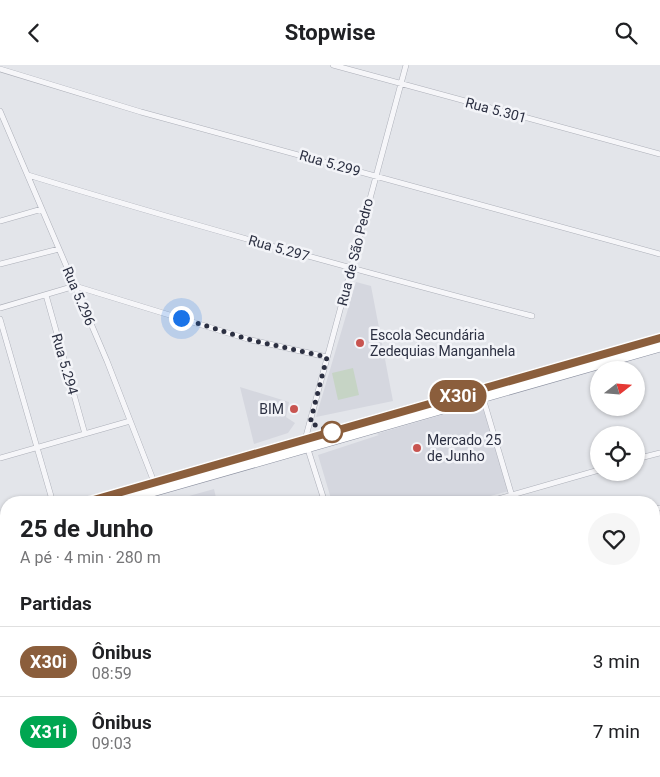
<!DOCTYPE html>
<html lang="pt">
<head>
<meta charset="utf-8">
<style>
  :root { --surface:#fff; --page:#f6f6f6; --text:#202124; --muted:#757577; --line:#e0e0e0 }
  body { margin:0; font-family:Roboto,sans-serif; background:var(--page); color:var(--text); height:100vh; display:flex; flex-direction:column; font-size:19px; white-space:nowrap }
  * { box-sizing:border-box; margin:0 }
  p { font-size:16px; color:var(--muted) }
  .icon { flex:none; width:28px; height:28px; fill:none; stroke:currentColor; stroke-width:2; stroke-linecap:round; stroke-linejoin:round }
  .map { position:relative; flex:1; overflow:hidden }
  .side { position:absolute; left:0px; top:431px; width:660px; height:281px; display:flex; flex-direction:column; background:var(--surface); border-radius:20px 20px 0 0; box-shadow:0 1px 4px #0004 }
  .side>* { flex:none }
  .badge { padding:0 10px; border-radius:16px; font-size:18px; line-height:32px }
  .needle { width:32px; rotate:73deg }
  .buttons { position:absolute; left:590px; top:296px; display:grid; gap:10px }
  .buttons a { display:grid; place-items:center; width:55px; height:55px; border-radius:50%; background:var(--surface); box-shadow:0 1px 4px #0004; font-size:25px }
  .you { position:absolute; width:25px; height:25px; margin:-12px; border:4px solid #fff; border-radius:50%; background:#1a73e8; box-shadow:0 0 0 8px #1a73e833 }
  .map>.badge { position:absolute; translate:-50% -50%; box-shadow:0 0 0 2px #fff }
  h2 { padding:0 20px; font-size:19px; line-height:45px }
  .round { display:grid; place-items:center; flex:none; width:52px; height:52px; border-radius:26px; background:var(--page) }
  .summary { display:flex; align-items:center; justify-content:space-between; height:85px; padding:0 20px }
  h1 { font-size:24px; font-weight:700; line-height:38px }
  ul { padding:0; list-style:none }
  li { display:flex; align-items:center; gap:15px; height:70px; padding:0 20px; border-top:1px solid var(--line) }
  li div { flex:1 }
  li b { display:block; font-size:19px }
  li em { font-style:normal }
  li .badge { min-width:55px; font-weight:700; text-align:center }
  header { display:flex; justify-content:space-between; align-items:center; height:65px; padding:0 20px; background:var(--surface); font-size:22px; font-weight:700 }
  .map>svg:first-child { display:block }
  .built { fill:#d5d7df }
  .green { fill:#c6d4c5 }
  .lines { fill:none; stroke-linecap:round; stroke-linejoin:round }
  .street-casing { stroke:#acafb8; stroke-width:6 }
  .highway-casing { stroke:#8b90a0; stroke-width:10 }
  .street { stroke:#f6f6f9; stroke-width:5 }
  .highway { stroke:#fff; stroke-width:9 }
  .line-casing { stroke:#fff; stroke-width:11 }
  .line { stroke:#8b5e3c; stroke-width:8 }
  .walk { stroke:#2c3042; stroke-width:5; stroke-dasharray:0 9 }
  .poi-dot { fill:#c85450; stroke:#f3f4f8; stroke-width:2 }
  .stop-dot { fill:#fff; stroke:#8b5e3c; stroke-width:2.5 }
  .labels { text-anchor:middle; stroke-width:5; stroke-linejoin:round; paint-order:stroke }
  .street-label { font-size:14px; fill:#2c3042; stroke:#f3f4f8 }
  .poi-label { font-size:14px; fill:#2c3042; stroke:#f3f4f8; text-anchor:start }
</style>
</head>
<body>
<header><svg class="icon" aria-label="back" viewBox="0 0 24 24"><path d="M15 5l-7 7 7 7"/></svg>Stopwise<svg class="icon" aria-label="search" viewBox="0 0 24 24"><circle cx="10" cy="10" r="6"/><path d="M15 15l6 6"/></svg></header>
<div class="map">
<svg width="660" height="712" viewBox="0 0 660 712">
  <rect width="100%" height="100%" fill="#e3e5ea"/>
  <path class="built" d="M356 217 371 221 393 336 316 352Z
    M240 322 289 337 286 352 295 358 288 368 254 379Z
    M483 338 509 426 468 437H332L318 390 379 370 376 369Z
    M214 424 217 437H191L189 431Z
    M0 662 6 671V706H29L33 712H0Z"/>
  <path class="green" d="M353 303 359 330 338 335 332 308Z"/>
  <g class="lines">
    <g class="street-casing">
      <path id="street" d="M333 0 660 89
        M0 4 141 47 660 189
        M0 46 107 296 154 417
        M28 110C195 161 363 207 532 251
        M0 156 42 144
        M0 199 59 184
        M46 230 85 369
        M0 243 75 221 251 275 327 292
        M0 254 53 438
        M483 333 514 438
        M0 393 130 356
        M636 394 660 388
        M325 438 305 375 406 0
        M484 438 599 405
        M654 444 660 443
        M654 500 660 499
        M0 536 6 534
        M654 555 660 553
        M654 609 660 607
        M0 628 6 650
        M0 666 6 675
        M654 666 660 665
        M26 706 30 712
        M75 706 76 712
        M129 706 130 712
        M184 706 185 712
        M236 706 238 712
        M275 706 277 712
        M343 706 344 712
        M403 706 404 712
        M588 706 590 712
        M646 706 648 712
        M498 712 519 706"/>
    </g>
    <g class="highway-casing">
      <path id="highway" d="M83 438 660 273
        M114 438 660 282
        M0 460 6 459
        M0 471 6 470"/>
    </g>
    <use href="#street" class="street"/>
    <use href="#highway" class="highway"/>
  </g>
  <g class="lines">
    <g class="line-casing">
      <path id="line" d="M83 438 660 273"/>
    </g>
    <use href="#line" class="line"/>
    <path class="walk" d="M181 253 251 275 327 292 310 358 332 367"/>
  </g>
  <g class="poi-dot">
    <circle cx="360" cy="278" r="5"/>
    <circle cx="294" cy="344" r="5"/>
    <circle cx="417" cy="383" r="5"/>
  </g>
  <circle class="stop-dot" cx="332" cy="367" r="10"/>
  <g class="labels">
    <g class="street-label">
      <text transform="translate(496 45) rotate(15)" y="5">Rua 5.301</text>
      <text transform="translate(330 98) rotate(16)" y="5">Rua 5.299</text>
      <text transform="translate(279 183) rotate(16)" y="5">Rua 5.297</text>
      <text transform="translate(355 187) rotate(-76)" y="5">Rua de São Pedro</text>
      <text transform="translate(79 231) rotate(67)" y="5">Rua 5.296</text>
      <text transform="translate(65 299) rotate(74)" y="5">Rua 5.294</text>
    </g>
    <g class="poi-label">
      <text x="370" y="275">Escola Secundária<tspan x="370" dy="16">Zedequias Manganhela</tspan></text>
      <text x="284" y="349" text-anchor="end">BIM</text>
      <text x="427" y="380">Mercado 25<tspan x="427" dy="16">de Junho</tspan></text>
    </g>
  </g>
</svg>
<div class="buttons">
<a><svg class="needle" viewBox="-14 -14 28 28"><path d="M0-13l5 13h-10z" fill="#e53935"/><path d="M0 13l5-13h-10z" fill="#757577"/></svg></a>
<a><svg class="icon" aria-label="locate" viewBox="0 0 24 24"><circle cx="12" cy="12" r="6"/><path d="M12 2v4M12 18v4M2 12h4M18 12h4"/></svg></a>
</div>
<div class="you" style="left:181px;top:253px"></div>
<b class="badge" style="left:458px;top:331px;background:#8b5e3c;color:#fff">X30i</b>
<section class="side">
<div class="summary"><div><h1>25 de Junho</h1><p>A pé · 4 min · 280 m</p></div><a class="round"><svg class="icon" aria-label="heart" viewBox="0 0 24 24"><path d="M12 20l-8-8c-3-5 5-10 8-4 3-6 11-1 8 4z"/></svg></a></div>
<h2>Partidas</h2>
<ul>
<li><span class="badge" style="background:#8b5e3c;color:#fff">X30i</span><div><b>Ônibus</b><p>08:59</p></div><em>3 min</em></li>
<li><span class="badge" style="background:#00a651;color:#fff">X31i</span><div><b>Ônibus</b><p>09:03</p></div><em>7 min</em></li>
</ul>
</section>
</div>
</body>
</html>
